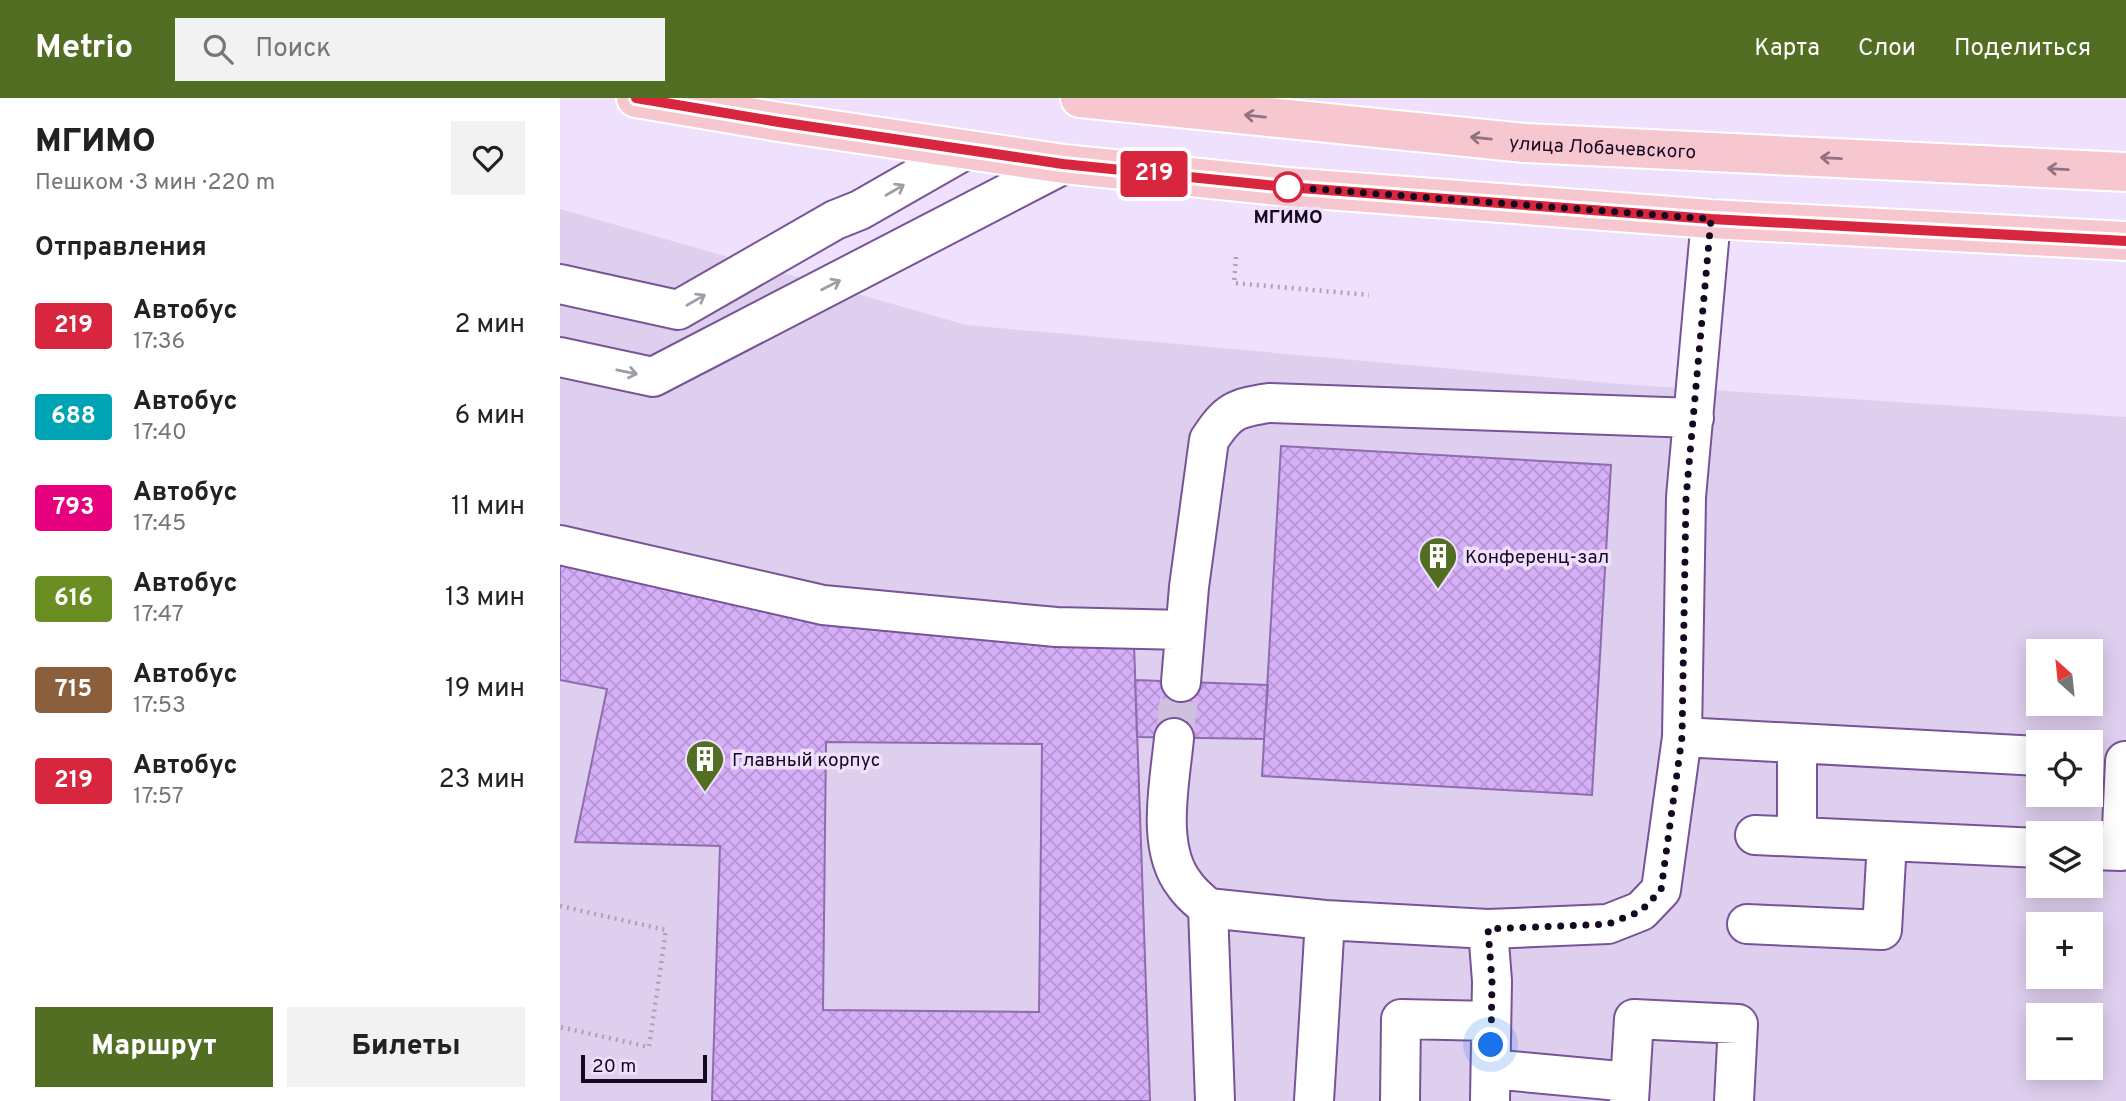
<!DOCTYPE html>
<html lang="ru">
<head>
<meta charset="utf-8">
<style>
  :root { --surface:#fff; --page:#f2f2f2; --text:#222; --muted:#767676; --accent:#516e23 }
  body { margin:0; font-family:Overpass,sans-serif; background:var(--page); color:var(--text); height:100vh; display:flex; flex-direction:column; font-size:26px; white-space:nowrap }
  * { box-sizing:border-box; margin:0 }
  p { font-size:23px; color:var(--muted) }
  .icon { flex:none; width:38px; height:38px; fill:none; stroke:currentColor; stroke-width:2; stroke-linecap:round; stroke-linejoin:round }
  .map { position:relative; flex:1; overflow:hidden }
  .drawer { display:flex; flex-direction:column; background:var(--surface); width:560px }
  .drawer>* { flex:none }
  .badge { padding:0 14px; border-radius:5px; font-size:24px; line-height:46px }
  .needle { width:46px; rotate:333deg }
  .fabs { position:absolute; left:1466px; top:541px; display:grid; gap:14px }
  .fabs a { display:grid; place-items:center; width:77px; height:77px; border-radius:0px; background:var(--surface); box-shadow:0 4px 18px #0003; font-size:35px }
  .scale { position:absolute; left:21px; bottom:18px; width:126px; box-sizing:border-box; padding-left:7px; border:4px solid #170822; border-top:0; font-size:19px; line-height:24px; white-space:nowrap; color:#170822; -webkit-text-stroke:5px #efe0fe; paint-order:stroke }
  .you { position:absolute; width:35px; height:35px; margin:-18px; border:5px solid #fff; border-radius:50%; background:#1a73e8; box-shadow:0 0 0 10px #1a73e833 }
  .map>.badge { position:absolute; translate:-50% -50%; box-shadow:0 0 0 4px #fff }
  h2 { padding:0 35px; font-size:26px; line-height:63px }
  .round { display:grid; place-items:center; flex:none; width:74px; height:74px; border-radius:0px; background:var(--page) }
  .overview { display:flex; align-items:center; justify-content:space-between; height:119px; padding:0 35px }
  h1 { font-size:33px; font-weight:800; line-height:52px }
  .cta { display:flex; gap:14px; margin-top:auto; padding:14px 35px }
  .cta a { flex:1; height:80px; border-radius:0px; background:var(--accent); color:#fff; font-size:28px; font-weight:800; line-height:80px; text-align:center }
  .cta a+a { background:var(--page); color:var(--text) }
  ul { padding:0; list-style:none }
  li { display:flex; align-items:center; gap:21px; height:91px; padding:0 35px }
  li div { flex:1 }
  li b { display:block; font-size:26px }
  li em { font-style:normal }
  li .badge { min-width:77px; font-weight:700; text-align:center }
  header { display:flex; align-items:center; gap:42px; box-sizing:border-box; height:98px; padding:0 35px; background:var(--accent); color:#fff }
  header strong { font-size:33px }
  nav { display:flex; gap:38px; margin-inline-start:auto; font-size:24px }
  .search { width:490px; height:63px; background:var(--page); display:flex; align-items:center; gap:18px; box-sizing:border-box; padding:0 24px; border-radius:0px; color:var(--muted); font-size:26px }
  main { display:flex; flex:1; min-height:0 }
  .map>svg:first-child { display:block }
  .built { fill:#dfcfef; fill-rule:evenodd }
  .building { fill:url(#building-cross-hatch); stroke:#8f6baf; stroke-width:2; fill-rule:evenodd }
  .lines { fill:none; stroke-linecap:round; stroke-linejoin:round }
  .minor-tunnel { stroke:#cfc0dd; stroke-width:38; stroke-dasharray:38 19; stroke-linecap:butt }
  .minor-casing { stroke:#785496; stroke-width:42 }
  .major-casing { stroke:#fff; stroke-width:42 }
  .path { stroke:#ae9fbc; stroke-width:4.5; stroke-dasharray:2 5; stroke-linecap:butt }
  .minor { stroke:#fff; stroke-width:38 }
  .major { stroke:#f7c7d0; stroke-width:38 }
  .oneway { stroke:#927182 }
  .oneway2 { stroke:#a29ca7 }
  .line-casing { stroke:#fff; stroke-width:16 }
  .line { stroke:#d7263d; stroke-width:10 }
  .walk { stroke:#170822; stroke-width:7; stroke-dasharray:0 12.6 }
  .stop-dot { fill:#fff; stroke:#d7263d; stroke-width:3.5 }
  .labels { text-anchor:middle; stroke-width:7; stroke-linejoin:round; paint-order:stroke }
  .street-label { font-size:19px; fill:#170822; stroke:#efe0fe }
  .stop-label { font-size:19px; font-weight:bold; fill:#170822; stroke:#efe0fe }
  .poi-label { font-size:19px; fill:#170822; stroke:#efe0fe; text-anchor:start }
</style>
</head>
<body>
<header>
<strong>Metrio</strong>
<div class="search"><svg class="icon" aria-label="search" viewBox="0 0 24 24"><circle cx="10" cy="10" r="6"/><path d="M15 15l6 6"/></svg>Поиск</div>
<nav><a>Карта</a><a>Слои</a><a>Поделиться</a></nav>
</header>
<main>
<section class="drawer">
<div class="overview"><div><h1>МГИМО</h1><p>Пешком · 3 мин · 220 m</p></div><a class="round"><svg class="icon" aria-label="heart" viewBox="0 0 24 24"><path d="M12 20l-8-8c-3-5 5-10 8-4 3-6 11-1 8 4z"/></svg></a></div>
<h2>Отправления</h2>
<ul>
<li><span class="badge" style="background:#d7263d;color:#fff">219</span><div><b>Автобус</b><p>17:36</p></div><em>2 мин</em></li>
<li><span class="badge" style="background:#00a3b4;color:#fff">688</span><div><b>Автобус</b><p>17:40</p></div><em>6 мин</em></li>
<li><span class="badge" style="background:#e6007e;color:#fff">793</span><div><b>Автобус</b><p>17:45</p></div><em>11 мин</em></li>
<li><span class="badge" style="background:#6b8e23;color:#fff">616</span><div><b>Автобус</b><p>17:47</p></div><em>13 мин</em></li>
<li><span class="badge" style="background:#8b5e3c;color:#fff">715</span><div><b>Автобус</b><p>17:53</p></div><em>19 мин</em></li>
<li><span class="badge" style="background:#d7263d;color:#fff">219</span><div><b>Автобус</b><p>17:57</p></div><em>23 мин</em></li>
</ul>
<div class="cta"><a>Маршрут</a><a>Билеты</a></div>
</section>
<div class="map">
<svg width="1566" height="1003" viewBox="0 0 1566 1003">
  <defs>
    <pattern id="building-cross-hatch" width="8" height="8" patternUnits="userSpaceOnUse" patternTransform="scale(1.75)"><rect width="8" height="8" fill="#d5aff8"/><path d="M0 0l8 8M0 8l8-8" fill="none" stroke="#b695d4"/></pattern>
  </defs>
  <rect width="100%" height="100%" fill="#efe0fe"/>
  <path class="built" d="M0 111 406 227 1061 286 1566 319V1003H0ZM1479 553H1531V606H1479ZM1479 644H1531V696H1479ZM1479 735H1531V788H1479ZM1479 826H1531V878H1479ZM1479 917H1531V970H1479Z"/>
  <path class="building" d="M721 348 1051 367 1032 697 702 678Z
    M0 466 574 546 590 1003H152L160 748 15 744 47 591 0 582ZM266 644 482 646 479 914 263 912Z
    M575 582 708 587 704 641 577 639Z"/>
  <g class="lines">
    <path class="minor-tunnel" d="M614 640 621 584"/>
    <g class="minor-casing">
      <path id="minor" d="M0 186 118 212 275 122 300 112 405 52
        M0 259 93 279 504 66
        M0 447 263 507 496 529 625 532
        M621 584 629 489 649 342C668 313 675 310 709 305L1134 320
        M1122 639 1479 658
        M614 640C610 684 595 750 625 787 631 796 640 803 648 810
        M1195 737 1479 750
        M1237 739V645
        M1531 752 1561 753 1565 663
        M1187 826 1322 832 1327 743
        M928 831 932 883 930 1003
        M931 971 1070 984
        M655 1003 648 810 765 822 928 831 1048 826 1081 813 1101 792 1122 639 1126 399 1151 121
        M754 1003 765 822
        M840 1003 841 921 931 923
        M1069 1003 1074 921 1178 926 1174 1003"/>
    </g>
    <g class="major-casing">
      <g id="major">
        <path d="M76 0 219 24 504 66 727 89 1151 121 1566 143"/>
        <path id="s1" d="M520 0 965 45 1566 74"/>
      </g>
    </g>
    <path class="path" d="M676 159 674 185 809 197
      M0 808 106 832 89 949 0 929"/>
    <use href="#minor" class="minor"/>
    <use href="#major" class="major"/>
  </g>
  <defs><path id="oneway-shaft" d="M-6 0H5M1.5-3L5.5 0L1.5 3" fill="none" stroke-width="1.6" stroke-linecap="round" stroke-linejoin="round" transform="scale(1.75)"/></defs>
  <g class="oneway">
    <use href="#oneway-shaft" transform="translate(695 18) rotate(-174)"/>
    <use href="#oneway-shaft" transform="translate(921 40) rotate(-174)"/>
    <use href="#oneway-shaft" transform="translate(1271 60) rotate(-177)"/>
    <use href="#oneway-shaft" transform="translate(1498 71) rotate(-177)"/>
  </g>
  <g class="oneway2">
    <use href="#oneway-shaft" transform="translate(335 92) rotate(-30)"/>
    <use href="#oneway-shaft" transform="translate(271 187) rotate(-27)"/>
    <use href="#oneway-shaft" transform="translate(136 202) rotate(-30)"/>
    <use href="#oneway-shaft" transform="translate(67 274) rotate(12)"/>
  </g>
  <g class="lines">
    <g class="line-casing">
      <path id="line" d="M76 0 219 24 503 66 727 89 1151 121 1566 143"/>
    </g>
    <use href="#line" class="line"/>
    <path class="walk" d="M728 89 1151 121 1126 400 1122 639 1101 792 1081 813 1048 826 928 831 932 883 931 947"/>
  </g>
  <defs>
    <g id="building-pin" transform="scale(2.0125)"><path d="M0 17L-7.5 6A9.5 9.5 0 1 1 7.5 6Z" fill="#516e23" stroke="#efe0fe"/><path d="M-4-6H4V6H1V3H-1V6H-4ZM-2.5-4.3h1.7v1.8h-1.7ZM.8-4.3h1.7v1.8H.8ZM-2.5-1h1.7V.8h-1.7ZM.8-1h1.7V.8H.8Z" fill="#fff"/></g>
  </defs>
  <g fill-rule="evenodd">
    <use href="#building-pin" x="878" y="458"/>
    <use href="#building-pin" x="145" y="661"/>
  </g>
  <circle class="stop-dot" cx="728" cy="89" r="14"/>
  <g class="labels">
    <g class="street-label">
      <text dy="7" stroke="none"><textPath href="#s1" startOffset="525">улица Лобачевского</textPath></text>
    </g>
    <g class="stop-label">
      <text x="728" y="125">МГИМО</text>
    </g>
    <g class="poi-label">
      <text x="905" y="465">Конференц-зал</text>
      <text x="172" y="668">Главный корпус</text>
    </g>
  </g>
</svg>
<div class="fabs">
<a><svg class="needle" viewBox="-14 -14 28 28"><path d="M0-13l5 13h-10z" fill="#e53935"/><path d="M0 13l5-13h-10z" fill="#767676"/></svg></a>
<a><svg class="icon" aria-label="locate" viewBox="0 0 24 24"><circle cx="12" cy="12" r="6"/><path d="M12 2v4M12 18v4M2 12h4M18 12h4"/></svg></a>
<a><svg class="icon" aria-label="layers" viewBox="0 0 24 24"><path d="M12 4l9 5-9 5-9-5zM3 14l9 5 9-5"/></svg></a>
<a>+</a>
<a>−</a>
</div>
<div class="scale">20 m</div>
<div class="you" style="left:931px;top:947px"></div>
<b class="badge" style="left:594px;top:76px;background:#d7263d;color:#fff">219</b>
</div>
</main>
</body>
</html>
